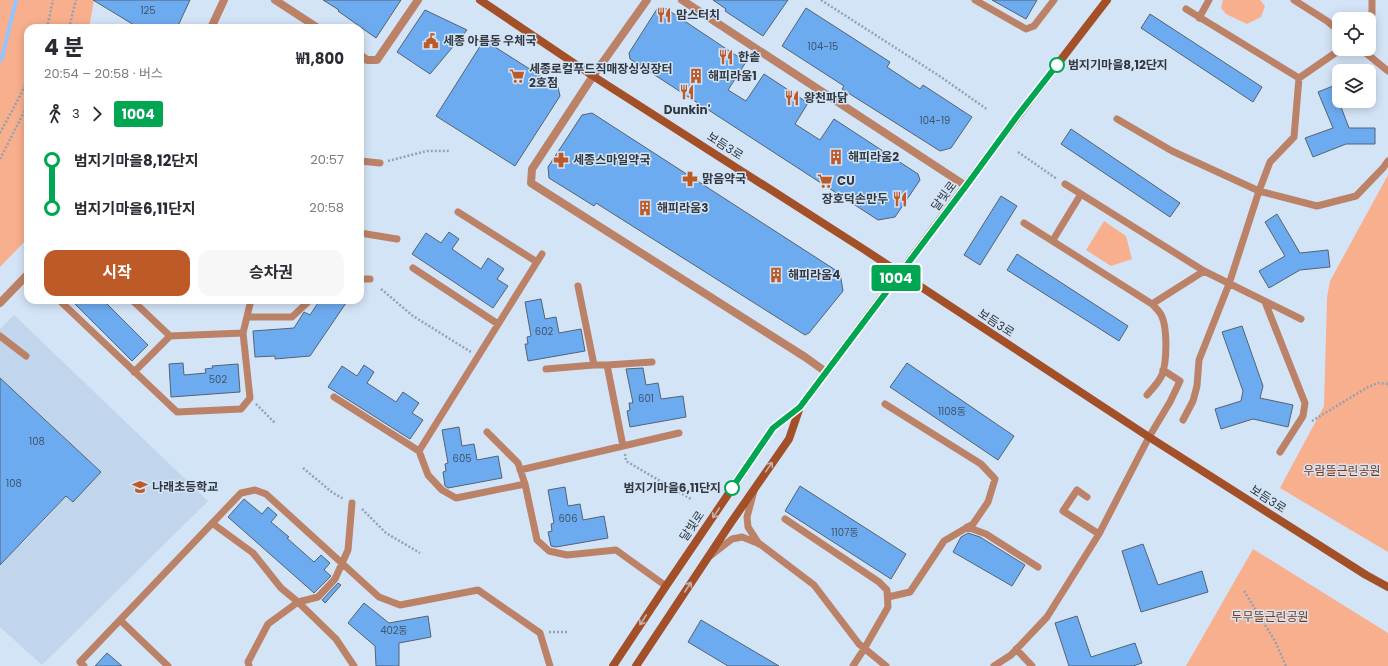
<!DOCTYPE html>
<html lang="ko">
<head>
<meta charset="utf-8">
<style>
  :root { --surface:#fff; --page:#f7f7f7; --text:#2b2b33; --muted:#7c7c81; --accent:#be5a27 }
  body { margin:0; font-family:Poppins,"Noto Sans KR",sans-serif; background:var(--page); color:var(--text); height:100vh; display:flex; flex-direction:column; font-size:15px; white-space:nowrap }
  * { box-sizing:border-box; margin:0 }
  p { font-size:13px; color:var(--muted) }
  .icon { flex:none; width:22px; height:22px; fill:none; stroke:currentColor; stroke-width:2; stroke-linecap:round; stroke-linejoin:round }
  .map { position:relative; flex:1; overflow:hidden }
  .drawer { position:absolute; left:24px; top:24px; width:340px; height:280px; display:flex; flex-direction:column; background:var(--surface); border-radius:12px; box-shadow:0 2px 10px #0003 }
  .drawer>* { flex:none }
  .badge { padding:0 8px; border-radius:3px; font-size:14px; line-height:26px }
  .fabs { position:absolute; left:1332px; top:12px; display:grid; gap:8px }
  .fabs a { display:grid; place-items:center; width:44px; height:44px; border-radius:8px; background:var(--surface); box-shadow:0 2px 10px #0003; font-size:20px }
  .map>.badge { position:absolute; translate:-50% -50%; box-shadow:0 0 0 2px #fff }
  .legs { display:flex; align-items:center; gap:6px; height:44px; padding:0 20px; font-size:13px }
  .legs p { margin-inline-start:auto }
  .summary { display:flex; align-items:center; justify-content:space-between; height:68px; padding:0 20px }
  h1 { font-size:22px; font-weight:700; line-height:30px }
  .cta { display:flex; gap:8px; margin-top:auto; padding:8px 20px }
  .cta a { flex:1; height:46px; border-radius:12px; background:var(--accent); color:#fff; font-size:16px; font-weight:700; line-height:46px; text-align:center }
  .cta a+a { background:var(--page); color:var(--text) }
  ul { padding:0 20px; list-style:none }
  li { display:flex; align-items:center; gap:14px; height:48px; font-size:15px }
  li i { display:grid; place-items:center; width:6px; height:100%; margin:0 5px; background:currentColor }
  li i::after { content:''; width:10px; height:10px; margin:-5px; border:3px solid; border-radius:50%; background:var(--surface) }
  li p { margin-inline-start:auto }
  li:first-child i { background:linear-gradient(#0000 50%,currentColor 0) }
  li:last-child i { background:linear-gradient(currentColor 50%,#0000 0) }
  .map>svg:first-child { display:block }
  .built { fill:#c1d5ed }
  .green { fill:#f8af8e }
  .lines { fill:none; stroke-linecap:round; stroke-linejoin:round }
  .stream { stroke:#93c4fd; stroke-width:4 }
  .building { fill:#6dabf0; stroke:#556272 }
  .path { stroke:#95a1b0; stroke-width:2.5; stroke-dasharray:2 2; stroke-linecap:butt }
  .lane { stroke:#bc8268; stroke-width:7 }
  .street { stroke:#bc8268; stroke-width:8 }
  .secondary { stroke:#a35028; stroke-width:8 }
  .oneway { stroke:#c3b0af }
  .line-1-casing { stroke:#fff; stroke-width:9 }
  .line-1 { stroke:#00a651; stroke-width:6 }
  .stop-1-dot { fill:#fff; stroke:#00a651; stroke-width:2 }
  .labels { text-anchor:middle; stroke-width:3; stroke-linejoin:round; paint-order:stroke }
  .number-label { font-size:10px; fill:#41556b }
  .poi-label { font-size:12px; font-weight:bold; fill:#32383f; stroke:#d4e4f7; text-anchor:start }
  .stop-label { font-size:12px; font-weight:bold; fill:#32383f; stroke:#d4e4f7; text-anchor:start }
  .street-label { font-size:12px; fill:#32383f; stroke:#d4e4f7 }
  .park-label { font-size:12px; fill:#823304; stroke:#d4e4f7 }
</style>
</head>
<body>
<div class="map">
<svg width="1388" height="666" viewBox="0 0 1388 666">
  <rect width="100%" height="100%" fill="#d4e4f7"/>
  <path class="built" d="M14 315 208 501 42 665 0 627V565L8 557 0 550V522L23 543 55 509 0 457 4 439 73 502 101 472 0 378V329Z"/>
  <path class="green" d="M0 0H94L89 28H28V238L0 267Z
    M1223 0H1260L1265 6 1261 17 1247 24 1226 14 1221 8Z
    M1388 175V552L1280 488 1324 406 1327 298 1330 281Z
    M1104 221 1126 236 1132 259 1111 266 1086 250Z
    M1253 549 1388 633V666H1186Z"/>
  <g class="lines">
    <path class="stream" d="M0 61 2 58 16 0"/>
  </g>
  <path class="building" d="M93 0H190L177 28H139Z
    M323 0H401L376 38 338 11 339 10Z
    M713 0H788L763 36 725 11 726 9Z
    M992 0H1037L1026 19Z
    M665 8 746 62 728 90 746 101 764 74 808 103 795 124 820 140 834 119 918 174 920 180 895 217 878 220 630 59 629 53 657 9Z
    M806 8 890 62 887 67 920 89 923 85 972 117 951 148 940 151 842 89 844 86 782 46Z
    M425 10 467 30 430 74 397 52Z
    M1150 14 1262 87 1253 102 1141 28Z
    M484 40 558 87 560 96 515 166 436 116Z
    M1333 86 1349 128H1375V144H1346L1313 157 1305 138 1333 128 1318 92Z
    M592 113 840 273 843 291 809 333 805 335 596 203 594 206 549 178 548 167 582 115Z
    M1071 129 1180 203 1170 217 1061 144Z
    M1001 196 1017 206 980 265 964 255Z
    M1277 214 1300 253 1328 250 1330 267 1300 270 1269 288 1259 271 1285 256 1265 222Z
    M449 232 459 239 452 249 481 269 488 258 504 269 497 279 508 286 493 308 412 254 426 233 441 243Z
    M1017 254 1128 326 1119 341 1007 270Z
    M541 299 545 319 556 317 559 333 581 329 585 351 528 361 525 344H528L527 337 531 336 525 302Z
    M71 300H103L148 345 132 361Z
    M320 300H348L310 356 275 359V356L255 357 253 331 294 328 304 312 310 315Z
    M1242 326 1263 386 1260 398 1293 405 1288 427 1253 419 1221 429 1215 409 1241 401 1243 391 1222 332Z
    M183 363 184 375 206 373 205 369 213 368 212 366 238 364 240 392 171 397 169 364Z
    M907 363 1014 436 998 460 890 387Z
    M364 365 374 372 367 383 396 402 403 392 419 403 412 413 423 420 410 439 328 387 342 366 357 376Z
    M643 368 646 385 658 383 661 399 683 396 686 417 630 427 627 411 630 410 629 403H633L626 369Z
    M0 378 101 472 73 502 66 496 0 565Z
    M459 427 462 446 474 444 477 460 498 456 502 478 448 488 445 486 443 472 446 471 445 464 448 463 442 430Z
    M800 486 906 554 891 579 785 511Z
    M565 487 568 506 580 504 583 520 604 516 608 538 556 547 551 546 548 532 552 531 551 524 554 523 548 490Z
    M244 499 262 514 268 507 277 515 271 522 289 537 287 538 314 562 321 555 330 563 324 570 331 576 314 593 228 517Z
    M968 533 980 537 1025 565 1012 586 953 552 961 537Z
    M1143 544 1158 585 1202 571 1208 592 1141 612 1122 551Z
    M338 583 341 585 325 603 322 600Z
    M364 603 389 623 428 616 431 637 399 643V666H376L375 646 348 623Z
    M1077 616 1091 657 1135 643 1142 663 1133 666H1069L1055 623Z
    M701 620 779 666H728L688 642Z
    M107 653 122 666H95Z"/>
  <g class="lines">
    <path class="path" d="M821 0 941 77 988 110
      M47 28 53 0
      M69 28 76 0
      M0 133 22 92 28 78
      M1018 152 1057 179
      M0 159 28 104
      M388 161 427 151H450
      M381 289 413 316 471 352
      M256 404 275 423
      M1312 421 1368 387 1378 383 1388 384
      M625 454 626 461 691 499
      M303 468 333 493 344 499
      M362 509 386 533 420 553
      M1244 591 1275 641 1286 666
      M549 632H569"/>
    <path class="lane" d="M975 0 1026 29 1034 26 1054 0
      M1294 0 1327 21 1339 31
      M1186 9 1299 78
      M1199 18 1209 0
      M1368 19 1372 14V0
      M1361 49 1388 71
      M1117 119 1172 151 1259 191 1317 206 1356 196 1383 168 1388 161
      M360 161 380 163
      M1065 184 1204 271 1301 319
      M458 212 537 262
      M1024 223 1152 304C1155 307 1158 310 1160 313 1168 325 1167 362 1162 375 1159 382 1152 389 1147 395
      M360 233 397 239
      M1053 240 1081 194
      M413 268 498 324
      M360 279H370
      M578 286 594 365
      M59 300 177 412 241 409 250 398 243 333 251 300
      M132 300 170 336
      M1265 302 1305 403 1303 416 1280 452
      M1152 304 1204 271
      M247 317H292L310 300
      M0 336 26 356
      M607 365 652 362
      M546 369 594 365H607L623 446
      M134 372 170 336 243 333
      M334 397 419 451 428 475 442 490 456 498 525 484 537 540 549 551 567 555 616 550 666 586
      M885 404 981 464 995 479 988 502 973 524 944 541 910 592 888 597
      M1183 420 1193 401 1197 386 1199 360 1229 284 1259 191 1270 162 1294 137 1299 78 1341 49
      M487 432 518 463 525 484
      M419 451 542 254
      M520 470 679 433
      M754 491 747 517 748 527 759 544
      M1087 497 1077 490 1063 511 1099 534
      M785 519 879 582 887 590 888 607 864 649 853 666
      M212 523 253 553 281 588 298 602 336 639 354 666
      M967 527 986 534 1038 567
      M710 556 732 539 742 537 760 544 814 585 859 644 886 666
      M120 620 168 666
      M1016 649 1032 666
      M84 666 80 662 241 493 255 490 266 494 379 597 400 605 478 590 540 633 550 666
      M249 666 248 662 268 624 298 602 318 597 335 579 348 550 352 503
      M994 666 1011 655 1047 617 1099 534 1149 437 1170 402 1180 381 1163 370"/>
    <path class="street" d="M275 0 318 28
      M647 0 593 76 532 169 531 183 805 357 826 372
      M682 0 966 186
      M211 28 224 0
      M360 55 367 60H377L418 0
      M0 303 28 274"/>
    <path class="secondary" d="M480 0 593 76 865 250 1149 437 1366 575 1388 587
      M613 666 666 586 773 428 800 407C902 270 1003 134 1107 0
      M636 666 730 524 789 439 800 407"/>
  </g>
  <defs><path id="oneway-shaft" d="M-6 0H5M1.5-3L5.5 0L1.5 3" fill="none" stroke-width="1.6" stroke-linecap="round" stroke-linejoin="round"/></defs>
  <g class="oneway">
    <use href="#oneway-shaft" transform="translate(769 467) rotate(-55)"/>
    <use href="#oneway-shaft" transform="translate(716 513) rotate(124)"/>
    <use href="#oneway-shaft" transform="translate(688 587) rotate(-57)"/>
    <use href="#oneway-shaft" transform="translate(643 620) rotate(123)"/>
  </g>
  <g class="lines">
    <g class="line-1-casing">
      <path id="line-1" d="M732 488 773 428 800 407 966 186 1018 115 1057 65"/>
    </g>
    <use href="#line-1" class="line-1"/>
  </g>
  <defs>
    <g id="restaurant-bare" transform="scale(1.2)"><path d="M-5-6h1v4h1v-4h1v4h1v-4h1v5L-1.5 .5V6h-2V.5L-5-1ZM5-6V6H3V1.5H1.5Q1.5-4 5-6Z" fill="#be5a27" stroke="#d4e4f7" stroke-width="2.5" paint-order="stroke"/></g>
    <g id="civic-bare" transform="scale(1.2)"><path d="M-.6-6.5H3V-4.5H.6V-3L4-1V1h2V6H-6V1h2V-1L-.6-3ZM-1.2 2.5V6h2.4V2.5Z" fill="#be5a27" stroke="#d4e4f7" stroke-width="2.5" paint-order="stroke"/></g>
    <g id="supermarket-bare" transform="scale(1.2)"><path d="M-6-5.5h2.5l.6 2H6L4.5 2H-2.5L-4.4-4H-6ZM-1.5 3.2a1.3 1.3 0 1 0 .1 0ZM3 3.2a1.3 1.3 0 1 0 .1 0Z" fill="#be5a27" stroke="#d4e4f7" stroke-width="2.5" paint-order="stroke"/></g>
    <g id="building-bare" transform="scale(1.2)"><path d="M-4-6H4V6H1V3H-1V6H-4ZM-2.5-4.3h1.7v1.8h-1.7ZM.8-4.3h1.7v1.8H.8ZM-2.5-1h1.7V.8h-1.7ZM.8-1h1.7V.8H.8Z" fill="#be5a27" stroke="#d4e4f7" stroke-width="2.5" paint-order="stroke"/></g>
    <g id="pharmacy-bare" transform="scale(1.2)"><path d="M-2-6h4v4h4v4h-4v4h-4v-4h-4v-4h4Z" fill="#be5a27" stroke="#d4e4f7" stroke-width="2.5" paint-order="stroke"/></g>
    <g id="school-bare" transform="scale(1.2)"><path d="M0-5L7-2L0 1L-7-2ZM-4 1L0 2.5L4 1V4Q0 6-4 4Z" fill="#be5a27" stroke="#d4e4f7" stroke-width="2.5" paint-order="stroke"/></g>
  </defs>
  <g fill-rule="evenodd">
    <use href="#restaurant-bare" x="664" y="15"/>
    <use href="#civic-bare" x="431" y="41"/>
    <use href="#restaurant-bare" x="726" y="57"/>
    <use href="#supermarket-bare" x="517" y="76"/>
    <use href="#building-bare" x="696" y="76"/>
    <use href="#restaurant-bare" x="687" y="92"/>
    <use href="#restaurant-bare" x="792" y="98"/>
    <use href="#building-bare" x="836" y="157"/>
    <use href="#pharmacy-bare" x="561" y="160"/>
    <use href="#pharmacy-bare" x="690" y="179"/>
    <use href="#supermarket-bare" x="825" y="181"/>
    <use href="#restaurant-bare" x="900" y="199"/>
    <use href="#building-bare" x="645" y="208"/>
    <use href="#building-bare" x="776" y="275"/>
    <use href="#school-bare" x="140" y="487"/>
  </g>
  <g class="stop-1-dot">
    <circle cx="1057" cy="65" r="7"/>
    <circle cx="732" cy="488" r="7"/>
  </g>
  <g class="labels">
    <g class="number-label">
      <text x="148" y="14">125</text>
      <text x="823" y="50">104-15</text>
      <text x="935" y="124">104-19</text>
      <text x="544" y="335">602</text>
      <text x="218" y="383">502</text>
      <text x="646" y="402">601</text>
      <text x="952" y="415">1108동</text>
      <text x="37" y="445">108</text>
      <text x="462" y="462">605</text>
      <text x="14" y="487">108</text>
      <text x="568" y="522">606</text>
      <text x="845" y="536">1107동</text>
      <text x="394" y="634">402동</text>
    </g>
    <g class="poi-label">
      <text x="676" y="19">맘스터치</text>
      <text x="443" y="45">세종 아름동 우체국</text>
      <text x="738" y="61">한솥</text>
      <text x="529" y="73">세종로컬푸드직매장싱싱장터<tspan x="529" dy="14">2호점</tspan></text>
      <text x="708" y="80">해피라움1</text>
      <text x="804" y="102">왕천파닭</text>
      <text x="687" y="114" text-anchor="middle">Dunkin'</text>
      <text x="848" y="161">해피라움2</text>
      <text x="573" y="164">세종스마일약국</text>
      <text x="702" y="183">맑음약국</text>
      <text x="837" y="185">CU</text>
      <text x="888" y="203" text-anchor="end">장호덕손만두</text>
      <text x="657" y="212">해피라움3</text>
      <text x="788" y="279">해피라움4</text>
      <text x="152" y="491">나래초등학교</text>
    </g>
    <g class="stop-label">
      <text x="1068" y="69">범지기마을8,12단지</text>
      <text x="721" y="492" text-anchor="end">범지기마을6,11단지</text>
    </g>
    <g class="street-label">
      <text transform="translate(725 146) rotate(33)" y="4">보듬3로</text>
      <text transform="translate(944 196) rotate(-53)" y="4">달빛로</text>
      <text transform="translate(996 323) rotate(33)" y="4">보듬3로</text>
      <text transform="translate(1268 499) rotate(33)" y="4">보듬3로</text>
      <text transform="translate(692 526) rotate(-56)" y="4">달빛로</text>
    </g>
    <g class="park-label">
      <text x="1342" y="475">우람뜰근린공원</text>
      <text x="1270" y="621">두무뜰근린공원</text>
    </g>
  </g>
</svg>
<div class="fabs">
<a><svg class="icon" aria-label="locate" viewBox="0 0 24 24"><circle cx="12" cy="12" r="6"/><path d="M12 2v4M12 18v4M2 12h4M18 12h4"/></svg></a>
<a><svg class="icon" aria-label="layers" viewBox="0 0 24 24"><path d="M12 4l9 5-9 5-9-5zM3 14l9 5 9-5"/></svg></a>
</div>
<b class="badge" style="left:896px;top:278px;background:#00a651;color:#fff">1004</b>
<section class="drawer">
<div class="summary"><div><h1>4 분</h1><p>20:54 – 20:58 · 버스</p></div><b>₩1,800</b></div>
<div class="legs"><svg class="icon" aria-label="walk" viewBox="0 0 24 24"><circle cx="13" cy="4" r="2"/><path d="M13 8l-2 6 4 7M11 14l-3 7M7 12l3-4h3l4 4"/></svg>3<svg class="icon" aria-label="forward" viewBox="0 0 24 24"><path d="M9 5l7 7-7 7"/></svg><b class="badge" style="background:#00a651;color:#fff">1004</b></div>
<ul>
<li><i style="color:#00a651"></i><b>범지기마을8,12단지</b><p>20:57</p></li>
<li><i style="color:#00a651"></i><b>범지기마을6,11단지</b><p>20:58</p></li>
</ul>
<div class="cta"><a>시작</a><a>승차권</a></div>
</section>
</div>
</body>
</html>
